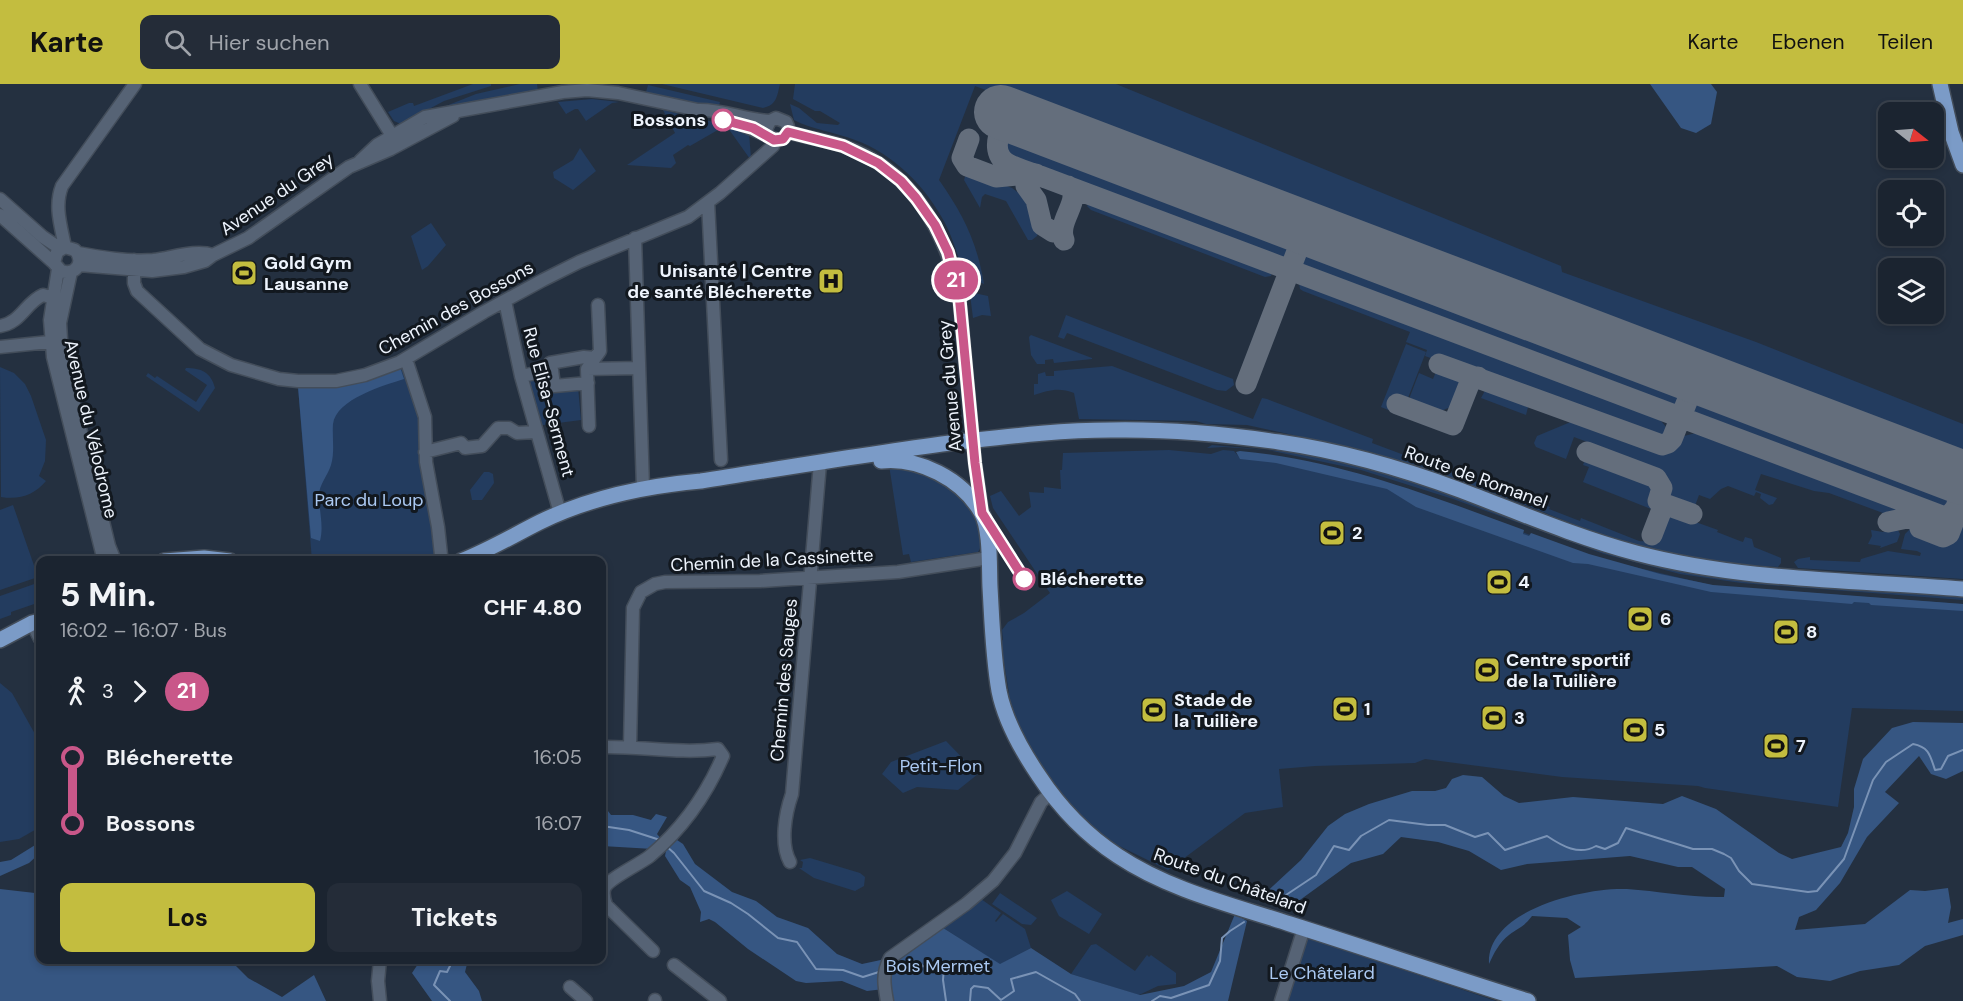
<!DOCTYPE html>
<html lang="de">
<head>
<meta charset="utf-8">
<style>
  :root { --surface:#1b2430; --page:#242c38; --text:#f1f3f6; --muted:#a0a4ab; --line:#39414c; --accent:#c3bd3f }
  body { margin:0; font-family:"DM Sans",sans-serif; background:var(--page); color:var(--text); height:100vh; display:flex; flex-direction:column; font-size:22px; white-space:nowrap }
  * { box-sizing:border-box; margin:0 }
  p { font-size:20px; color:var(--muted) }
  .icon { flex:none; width:33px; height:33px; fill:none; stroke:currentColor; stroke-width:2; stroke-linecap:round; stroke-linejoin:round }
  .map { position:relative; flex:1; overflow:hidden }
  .drawer { position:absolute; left:36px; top:472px; width:570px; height:408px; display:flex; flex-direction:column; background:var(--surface); border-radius:12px; box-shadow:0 3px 9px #0003,0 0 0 2px var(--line) }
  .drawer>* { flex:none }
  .badge { padding:0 12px; border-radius:20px; font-size:21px; line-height:39px }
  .needle { width:39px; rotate:107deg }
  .tools { position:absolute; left:1878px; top:18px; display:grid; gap:12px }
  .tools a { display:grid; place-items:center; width:66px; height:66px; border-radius:12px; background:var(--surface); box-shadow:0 3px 9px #0003,0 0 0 2px var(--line); font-size:30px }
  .map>.badge { position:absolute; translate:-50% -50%; box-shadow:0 0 0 3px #fff }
  .legs { display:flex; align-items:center; gap:9px; height:66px; padding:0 24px; font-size:20px }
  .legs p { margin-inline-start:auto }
  .summary { display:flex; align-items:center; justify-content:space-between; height:102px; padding:0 24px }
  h1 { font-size:33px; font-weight:800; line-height:45px }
  .cta { display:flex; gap:12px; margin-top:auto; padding:12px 24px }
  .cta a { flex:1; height:69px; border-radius:12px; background:var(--accent); color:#111; font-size:24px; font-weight:800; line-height:69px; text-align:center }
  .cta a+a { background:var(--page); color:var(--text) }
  ul { padding:0 24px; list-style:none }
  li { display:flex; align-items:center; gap:21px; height:66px; font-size:22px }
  li i { display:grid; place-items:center; width:9px; height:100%; margin:0 8px; background:currentColor }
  li i::after { content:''; width:15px; height:15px; margin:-8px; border:4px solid; border-radius:50%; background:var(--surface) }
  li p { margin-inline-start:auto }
  li:first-child i { background:linear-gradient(#0000 50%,currentColor 0) }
  li:last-child i { background:linear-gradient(currentColor 50%,#0000 0) }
  header { display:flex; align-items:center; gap:36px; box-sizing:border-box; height:84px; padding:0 30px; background:var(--accent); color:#111 }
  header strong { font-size:28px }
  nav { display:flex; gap:33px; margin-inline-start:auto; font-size:21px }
  .search { width:420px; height:54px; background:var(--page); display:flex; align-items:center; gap:15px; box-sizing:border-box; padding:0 21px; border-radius:12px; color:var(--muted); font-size:22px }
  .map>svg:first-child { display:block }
  .green { fill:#233c5f }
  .forest { fill:#365682 }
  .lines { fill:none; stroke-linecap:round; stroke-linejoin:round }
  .stream { stroke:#7a93b6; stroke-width:2 }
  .taxiway { stroke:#646e7c; stroke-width:21 }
  .runway { stroke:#646e7c; stroke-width:54 }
  .minor-casing { stroke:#434d5a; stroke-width:15 }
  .major-casing { stroke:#434d5a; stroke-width:18 }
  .minor { stroke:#566375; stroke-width:12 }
  .major { stroke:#7b9bc7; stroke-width:15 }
  .line-1-casing { stroke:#fff; stroke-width:14 }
  .line-1 { stroke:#c95789; stroke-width:9 }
  .stop-1-dot { fill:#fff; stroke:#c95789; stroke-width:3 }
  .labels { text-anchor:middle; stroke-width:6; stroke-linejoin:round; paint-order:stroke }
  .stop-label { font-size:18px; font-weight:bold; fill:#eef4fd; stroke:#12181f; text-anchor:end }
  .street-label { font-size:18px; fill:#eef4fd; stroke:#12181f }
  .poi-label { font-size:18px; font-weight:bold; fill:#eef4fd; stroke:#12181f; text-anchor:start }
  .park-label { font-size:18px; fill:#abc9f2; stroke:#12181f }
</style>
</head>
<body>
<header>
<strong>Karte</strong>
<div class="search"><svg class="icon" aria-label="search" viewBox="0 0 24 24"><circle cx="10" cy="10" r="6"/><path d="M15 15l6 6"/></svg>Hier suchen</div>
<nav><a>Karte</a><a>Ebenen</a><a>Teilen</a></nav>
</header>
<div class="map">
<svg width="1963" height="917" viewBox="0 0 1963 917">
  <rect width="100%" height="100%" fill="#243040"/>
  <path class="green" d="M473 0H491V2L444 17 401 40 394 37 388 28 409 19H413L414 22Z
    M520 0H537L538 7 426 30 476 10Z
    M662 0H780C777 12 777 21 763 24Z
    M795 0H1116L1561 182 1562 188 1756 258 1963 340V378L975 2 939 96C963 130 977 158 984 200L964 191C958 174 954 156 945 139 926 103 894 70 855 56 835 48 813 46 794 36L790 20 799 24 817 39 838 41 840 39 820 27H815L793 15Z
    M648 1 720 18 718 25 646 8Z
    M592 15 619 18 612 19 586 37 578 25H575L566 30 558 18Z
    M663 26 726 41 749 49 751 74 750 75 728 44 723 43 690 62 688 61 673 71 676 79 671 84 627 81 675 49Z
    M1017 49 1284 149 1292 158 1291 166 1286 173 1274 174 1012 74 1005 69 1004 57 1009 51Z
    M580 64 596 87 573 106 554 94 553 88 573 76Z
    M967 86 1012 104 1031 118 1038 148 1037 152 1032 156H1028L1006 117 985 110 982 113 980 124 964 96Z
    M1095 115 1269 182 1273 186 1271 192 1265 193 1091 126 1087 122 1092 115Z
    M431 139 446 161 428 182 422 186 411 152Z
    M1314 162 1674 298 1681 307V314L1676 321 1664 322 1309 187 1303 182 1301 170 1306 164Z
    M1307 196 1654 328 1666 343V349L1660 355 1468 282 1466 287 1425 272 1427 266 1406 258 1410 248 1303 207 1300 205 1299 199 1301 197Z
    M974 209 988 212 991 232 982 231 973 234 970 210Z
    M1066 231 1233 295 1234 301 1226 307 1217 306 1067 249 1064 255 1058 253Z
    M1031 251 1092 274V275L1054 279 1053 275 1045 276V280H1037L1031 271 1029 253Z
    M1406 260 1426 268 1408 314 1400 311 1393 328 1381 323Z
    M404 281 423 334 438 474 411 477H312L298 303Z
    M1112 282 1253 335 1262 314 1267 315 1373 355 1372 359 1533 419 1534 417 1550 423 1549 425 1580 437 1581 434 1639 457C1667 460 1654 425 1672 425 1678 425 1685 429 1691 432L1690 436 1718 446 1717 448 1740 457 1743 458 1745 453 1752 455 1754 463 1781 474V479L1778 483 1732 480 1692 474 1644 463 1588 446 1518 418 1371 368 1247 341 1206 340 1196 337 1079 335 1074 309C1059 303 1049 306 1034 311V300H1038V290L1045 288 1046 292H1054V287Z
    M0 283 14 289 25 300 31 312 46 356 45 377 39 392 46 397C34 411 20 416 1 413Z
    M1438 283 1464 293 1453 322 1441 327 1409 315 1419 289 1433 295Z
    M186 284C201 284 211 288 215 304L199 328 146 292 148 289 155 294 157 292 196 318 207 301 185 286Z
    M550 289 552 300 578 303 581 336 558 339 557 328H553L554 339 538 342 525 294Z
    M1487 303 1529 319 1526 331 1481 314Z
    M1706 310 1945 401 1953 410V418L1948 424 1936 426 1700 336C1691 331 1690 323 1694 315Z
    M1573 337 1661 369C1672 368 1679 362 1684 352L1704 347 1899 421 1906 426 1883 429 1829 409 1814 407 1761 390 1755 406 1777 414 1773 420 1769 421 1760 414 1761 410 1756 408 1754 412 1728 402 1721 405 1710 415 1699 411 1693 427 1661 415 1664 403 1659 393 1588 365 1590 359 1574 353 1566 375 1536 363 1534 359 1537 352Z
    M1212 361 1313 370 1399 392 1605 466 1963 510V516L1741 499 1680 490 1604 470 1453 415 1361 386 1268 366 1224 363 1207 364Z
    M1169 366 1211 370 1223 366 1234 367 1239 373 1284 377 1412 408 1588 472 1715 502 1963 520V627L1852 624 1838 723 1705 704 1698 702 1562 693 1425 675 1415 679 1315 682 1279 685 1283 723 1245 729 1168 786 1107 756 1068 721 1034 673 1020 645 1008 610 1009 609 1001 560V557L1003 556 1002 546 1008 538 1024 529 1050 509 993 424 990 412 1001 407 1019 432 1031 423 1029 408 1044 409V403L1061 405 1060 386H1062L1063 369Z
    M1590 372 1655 397 1658 406 1651 425 1583 398 1589 383 1583 381 1586 373Z
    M889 381C899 383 912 382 922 386 931 390 955 406 961 413 972 425 989 452 978 468L911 478 909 470 903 471Z
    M484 388H489L493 390 494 399 482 416H472L470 406Z
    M13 421 38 493 0 506V426Z
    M1963 426V495L1798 484 1794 478 1798 475 1810 473V476L1860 478 1861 475 1888 467 1920 472 1921 469 1917 467 1901 465 1905 450 1910 445 1950 460Z
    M1897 444 1900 450 1897 458 1869 468 1880 464 1881 462 1868 460 1872 452 1871 446 1883 448Z
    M40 498V518L11 528V531L0 535V512Z
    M0 599 12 609 40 659V743L19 755 0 758Z
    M946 657 978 690 958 706 917 703 903 709 882 690 891 678Z
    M810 774 860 789 865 793 864 802 855 807 814 794 799 784H802L803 778 800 776Z
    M1067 807 1102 830 1089 850 1059 832 1051 816Z
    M1000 809 1037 834 1031 841 1022 840 992 820Z
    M981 815 1001 829 995 837 996 838 1003 830 1025 845 1031 864 1000 881 942 843Z
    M1302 852 1496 917H1281Z
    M1096 860 1135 887 1147 871 1149 873 1151 871 1176 889V900L1158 902 1139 911 1071 890 1091 861Z"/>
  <path class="forest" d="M1650 0H1711L1717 8 1711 40 1696 49 1681 44Z
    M400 283 404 295C385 301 336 315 333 340 332 353 335 368 331 381 328 391 319 401 319 411 319 427 324 442 320 457L311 454 298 303Z
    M1240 367C1339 376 1431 412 1524 446L1523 450 1529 452 1531 449 1589 470 1660 490 1713 501 1963 520V527L1871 521 1869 519 1854 518 1852 520 1711 508 1588 480 1573 479 1416 423 1387 405 1276 379 1240 375 1236 368Z
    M1913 638 1963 639V687L1946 695 1931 690 1919 672 1885 708 1899 719 1867 753 1840 799 1816 826 1799 833 1795 846 1865 840 1910 806 1925 807 1948 804 1951 823 1948 839 1963 835V851L1925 862 1899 881 1860 887 1830 897 1797 893 1777 882 1575 894 1570 876 1568 851 1581 843 1567 834 1532 832C1523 844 1519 843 1509 851 1499 859 1494 869 1489 880 1486 826 1585 803 1627 805 1659 807 1691 814 1724 813L1725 805 1692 783H1678L1630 772 1527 780 1501 786 1469 767 1438 758 1401 753 1383 770 1351 779 1293 821 1260 814 1301 776 1328 742 1345 730 1369 720 1412 707H1435L1446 704 1452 695 1463 691 1482 693 1504 712 1519 719 1573 713 1663 720 1682 712 1716 725 1779 769 1792 775 1841 763 1848 749 1854 723V705L1863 675 1892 644Z
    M602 719 611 731H633L651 736 656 730 667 733 657 750 663 757 653 765 602 762Z
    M677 756 683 760 695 780 732 808 756 817 777 833 808 844 837 870 862 880 890 874 937 840 1000 880 1031 864 1071 890 1140 911 1184 902 1211 888 1235 830 1247 837 1228 917H887L884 905 867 907 842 897 806 899 796 897 748 865 715 838 709 835 700 838 701 828 690 803 680 796 665 772 666 767Z
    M40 758V769L29 779 0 792V778L11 776Z
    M38 802H40V876H230L248 894 282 913 314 891 326 917H0V805L35 809Z
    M418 876H468L465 888 479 907 482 917H432L412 889 418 880Z"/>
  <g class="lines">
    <path class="stream" d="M602 742 629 746 660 756
      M666 762 674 769 704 807 731 819 748 830 778 854 797 858 816 885 843 886 863 893 882 887
      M1283 813 1316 791 1334 762 1349 766 1361 752 1389 736 1428 741H1445L1475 753 1488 749 1505 766 1547 752C1562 762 1579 772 1596 762L1605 765 1618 759 1626 744 1693 765H1712L1724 770 1731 774 1739 787 1752 800 1808 808 1817 807 1844 775 1873 696 1886 678 1913 660C1929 663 1930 671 1935 686L1941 685 1948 672 1963 666
      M890 885 915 877 928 885 940 881 944 883 943 896 946 917
      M450 917 434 901 440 887 447 888 453 876
      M970 917 971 905 974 902 988 904 1001 916 1014 907 1011 895 1036 888 1075 910 1080 917
      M1152 917 1160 912 1171 914 1209 901 1220 877 1222 854 1230 847 1244 838"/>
    <path class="taxiway" d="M1025 37C1021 36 1015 35 1011 37 998 42 993 65 1002 75 1009 84 1040 91 1051 96L1945 433C1963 426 1963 398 1946 387
      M969 55 962 74 967 82 996 93 1028 90
      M1036 90 1028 92 1026 102 1036 116 1042 141 1053 148 1059 147 1062 144
      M1280 134C1293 141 1300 152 1297 167
      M1064 156C1056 136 1084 115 1068 102
      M1439 280 1662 361 1668 359 1672 355 1690 310 1687 295 1674 284
      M1246 300 1299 162C1307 151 1315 149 1328 152
      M1690 310C1697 300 1706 298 1718 300
      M1397 320 1453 341 1470 298 1475 293H1478
      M1587 368 1656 394 1662 404 1658 417 1664 420
      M1906 419 1916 427 1920 444 1943 453 1949 450 1954 437
      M1888 438 1931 429
      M1652 451 1664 420 1692 430"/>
    <path class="runway" d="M1001 28 1963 394"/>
    <g class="minor-casing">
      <path id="minor" d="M360 0 396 58
        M738 39 777 56C787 55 791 47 786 38L776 34 770 37 766 45 768 51
        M788 48C807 54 827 56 846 63 912 87 944 145 959 210L975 379 982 427
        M360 77 377 61 425 33 563 8 587 6 618 9 698 26C722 25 746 36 770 37
        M0 115 43 153 61 165
        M708 118 721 376
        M0 131 54 179 61 187C76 192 85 178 75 166L65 163 57 168 54 179
        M635 154 643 404
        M65 163C61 142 54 122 62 102L135 0
        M78 169C103 174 128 178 153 176 172 174 195 165 213 171
        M134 176V199L137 207 200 265 231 281 279 295 298 297H336L365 291 400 278 484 228 543 196 579 178 688 133 720 109 773 62 775 56
        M79 181 152 187 184 183 205 177 213 171 248 154 349 83 391 65 453 32
        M58 185 50 236 53 273 104 477
        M71 188 60 239 62 271 109 462 115 477
        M505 217 521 292 560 429
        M0 242C21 239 26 218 43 211L61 216
        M0 263 59 257
        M407 278 425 333 426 378 438 443 441 471
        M587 285 639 284
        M552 286 550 279 584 273 595 274
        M521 292 552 286 554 302 588 299
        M589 342 587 285 600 267 598 221
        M425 368 461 359 465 364 482 362 498 344H509L517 349 536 348
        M32 539 40 555
        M630 662 633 524 641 508 655 500 665 498 760 497 898 488 989 474
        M602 663C640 662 679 670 718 665L723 672C706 712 683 744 650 772 640 780 610 794 605 803 602 809 604 815 606 821L653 867
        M790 778C780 760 785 730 792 710L820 379
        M674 881 720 917
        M570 903 586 917
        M655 916V917
        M380 917 378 897 380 876
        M887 917C884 901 882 889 890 874L966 820 993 797 1015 769 1041 718 1051 709
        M1281 917 1304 844"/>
    </g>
    <g class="major-casing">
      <path id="major" d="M1940 0 1951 48 1963 81
        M881 377C919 373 962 395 981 428 991 445 989 483 990 503 992 538 993 573 999 607 1005 637 1022 667 1039 692 1060 724 1086 751 1118 772 1169 806 1232 821 1290 840 1369 865 1448 892 1528 917
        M164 477 204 474 230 477
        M461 477C489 466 514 451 540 438 591 413 645 402 701 397 784 384 867 370 950 359 1004 353 1057 346 1111 346 1167 345 1224 350 1279 358 1341 367 1401 384 1460 406 1518 428 1576 453 1636 469 1742 497 1854 496 1963 505
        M0 556 32 539 40 537"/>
    </g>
    <use href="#minor" class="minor"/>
    <use href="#major" class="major"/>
  </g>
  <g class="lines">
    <g class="line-1-casing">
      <path id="line-1" d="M723 36 753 44 774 56 783 55 788 48 843 62 878 79 901 97 916 114 935 141 948 168 959 210 975 379 982 429 1024 495"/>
    </g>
    <use href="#line-1" class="line-1"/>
  </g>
  <defs>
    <g id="stadium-square" transform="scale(1.35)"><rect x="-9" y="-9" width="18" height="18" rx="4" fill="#c3bd3f" stroke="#12181f"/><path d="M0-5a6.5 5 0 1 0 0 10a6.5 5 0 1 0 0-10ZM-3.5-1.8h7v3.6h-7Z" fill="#111"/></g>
    <g id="hospital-square" transform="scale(1.35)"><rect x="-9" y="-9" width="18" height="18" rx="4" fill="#c3bd3f" stroke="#12181f"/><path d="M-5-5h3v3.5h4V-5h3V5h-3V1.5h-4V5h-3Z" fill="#111"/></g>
  </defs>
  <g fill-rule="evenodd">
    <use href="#stadium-square" x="244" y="189"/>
    <use href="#hospital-square" x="831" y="197"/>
    <use href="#stadium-square" x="1332" y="449"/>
    <use href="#stadium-square" x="1499" y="498"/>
    <use href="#stadium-square" x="1640" y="535"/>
    <use href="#stadium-square" x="1786" y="548"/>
    <use href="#stadium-square" x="1487" y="586"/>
    <use href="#stadium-square" x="1345" y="625"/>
    <use href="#stadium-square" x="1154" y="626"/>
    <use href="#stadium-square" x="1494" y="634"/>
    <use href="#stadium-square" x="1635" y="646"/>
    <use href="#stadium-square" x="1776" y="662"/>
  </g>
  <g class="stop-1-dot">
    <circle cx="723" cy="36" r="10"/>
    <circle cx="1024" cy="495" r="10"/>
  </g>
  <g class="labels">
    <g class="stop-label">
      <text x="706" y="42">Bossons</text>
      <text x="1040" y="501" text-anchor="start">Blécherette</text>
    </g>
    <g class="street-label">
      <text transform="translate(277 110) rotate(-34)" y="6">Avenue du Grey</text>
      <text transform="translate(456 224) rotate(-29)" y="6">Chemin des Bossons</text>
      <text transform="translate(950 302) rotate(-95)" y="6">Avenue du Grey</text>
      <text transform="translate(549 318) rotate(75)" y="6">Rue Elisa-Serment</text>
      <text transform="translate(91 345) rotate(77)" y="6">Avenue du Vélodrome</text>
      <text transform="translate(1476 393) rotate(20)" y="6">Route de Romanel</text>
      <text transform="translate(772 476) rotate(-3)" y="6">Chemin de la Cassinette</text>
      <text transform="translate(784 596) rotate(-85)" y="6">Chemin des Sauges</text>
      <text transform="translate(1230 797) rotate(20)" y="6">Route du Châtelard</text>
    </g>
    <g class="poi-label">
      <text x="264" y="185">Gold Gym<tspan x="264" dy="21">Lausanne</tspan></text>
      <text x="812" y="193" text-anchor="end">Unisanté | Centre<tspan x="812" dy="21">de santé Blécherette</tspan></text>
      <text x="1352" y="455">2</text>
      <text x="1518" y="504">4</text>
      <text x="1660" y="541">6</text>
      <text x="1806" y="554">8</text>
      <text x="1506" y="582">Centre sportif<tspan x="1506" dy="21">de la Tuilière</tspan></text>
      <text x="1174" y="622">Stade de<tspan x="1174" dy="21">la Tuilière</tspan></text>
      <text x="1364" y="631">1</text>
      <text x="1514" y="640">3</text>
      <text x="1654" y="652">5</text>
      <text x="1796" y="668">7</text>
    </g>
    <g class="park-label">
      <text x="369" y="422">Parc du Loup</text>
      <text x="941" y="688">Petit-Flon</text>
      <text x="938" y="888">Bois Mermet</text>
      <text x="1322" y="895">Le Châtelard</text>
    </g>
  </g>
</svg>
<div class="tools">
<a><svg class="needle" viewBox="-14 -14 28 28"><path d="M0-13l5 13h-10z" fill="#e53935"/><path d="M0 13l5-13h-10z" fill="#a0a4ab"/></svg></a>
<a><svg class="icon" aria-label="locate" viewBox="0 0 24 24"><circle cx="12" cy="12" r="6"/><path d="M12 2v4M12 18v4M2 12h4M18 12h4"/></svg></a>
<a><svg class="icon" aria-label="layers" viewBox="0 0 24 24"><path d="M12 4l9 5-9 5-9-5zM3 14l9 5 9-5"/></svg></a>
</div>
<b class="badge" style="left:956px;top:196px;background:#c95789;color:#fff">21</b>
<section class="drawer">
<div class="summary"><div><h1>5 Min.</h1><p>16:02 – 16:07 · Bus</p></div><b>CHF 4.80</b></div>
<div class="legs"><svg class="icon" aria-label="walk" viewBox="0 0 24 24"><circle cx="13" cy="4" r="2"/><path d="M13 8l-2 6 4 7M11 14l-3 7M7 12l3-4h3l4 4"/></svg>3<svg class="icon" aria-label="forward" viewBox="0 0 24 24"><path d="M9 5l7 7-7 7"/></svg><b class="badge" style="background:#c95789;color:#fff">21</b></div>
<ul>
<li><i style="color:#c95789"></i><b>Blécherette</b><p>16:05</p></li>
<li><i style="color:#c95789"></i><b>Bossons</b><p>16:07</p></li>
</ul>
<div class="cta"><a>Los</a><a>Tickets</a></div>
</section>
</div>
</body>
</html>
